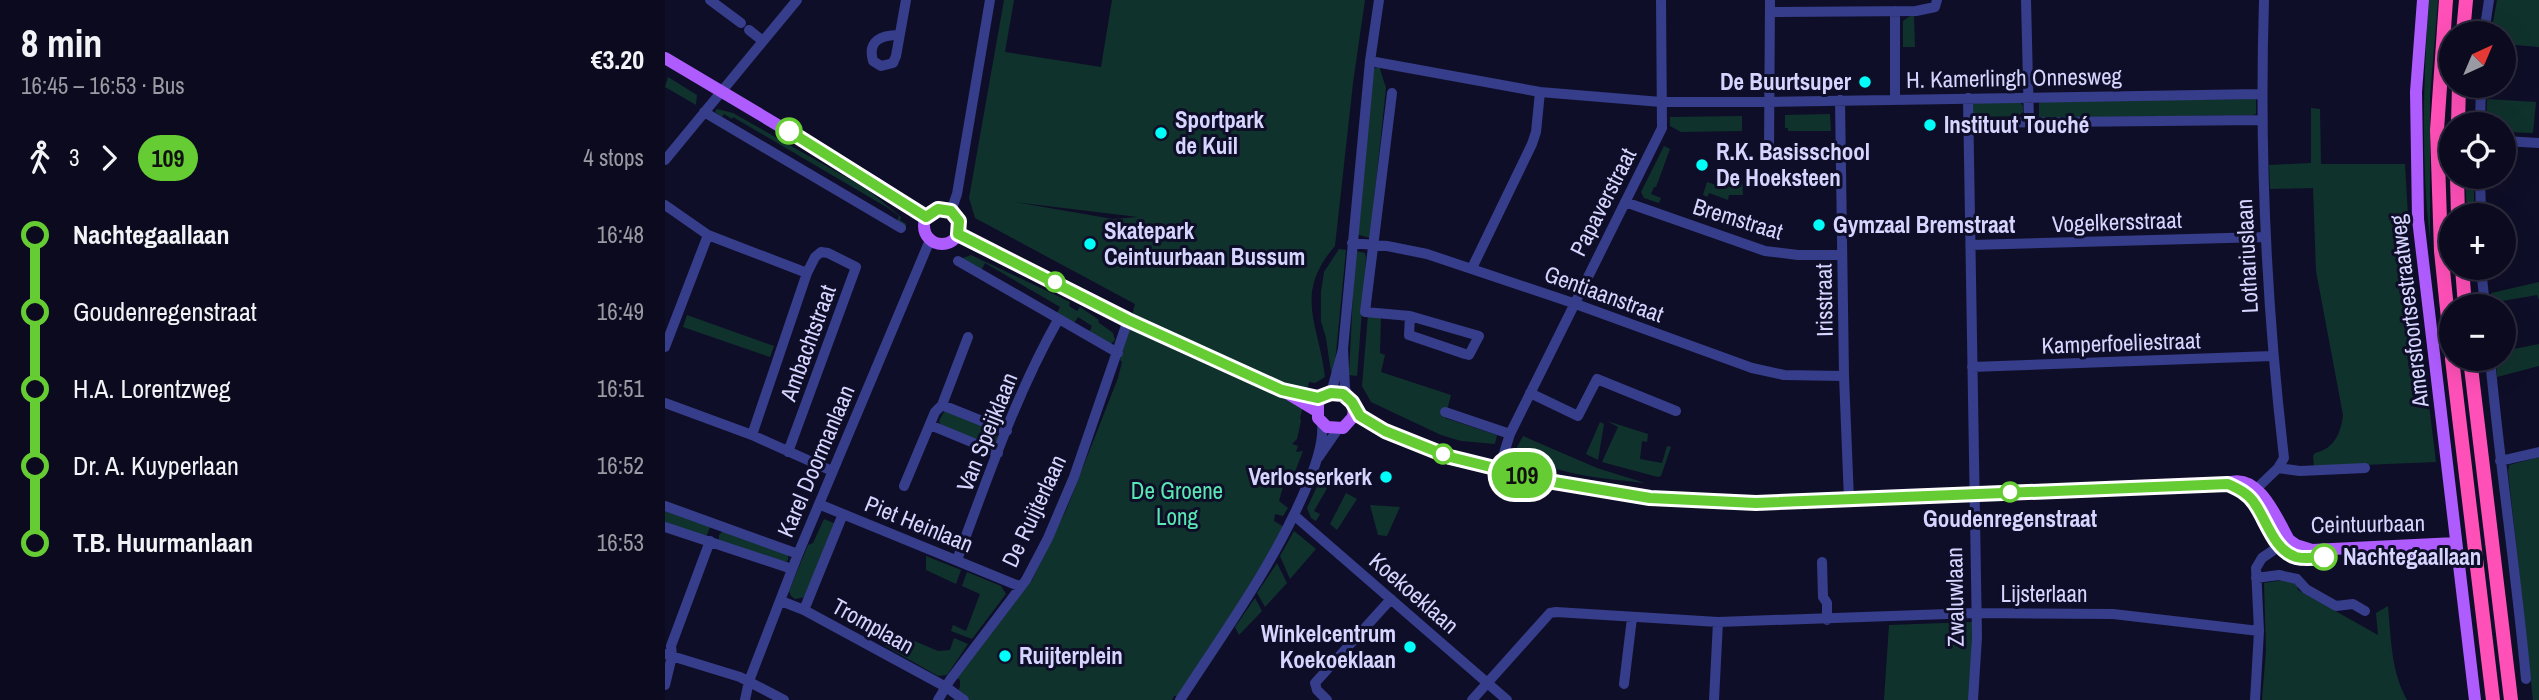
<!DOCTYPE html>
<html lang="en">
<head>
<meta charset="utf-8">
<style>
  :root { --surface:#0b0a1e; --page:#19182b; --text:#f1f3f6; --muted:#9a9aa4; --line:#2b2b3c }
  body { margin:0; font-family:"Archivo Narrow",sans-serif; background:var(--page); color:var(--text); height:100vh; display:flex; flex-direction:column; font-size:26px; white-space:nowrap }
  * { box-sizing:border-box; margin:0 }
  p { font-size:23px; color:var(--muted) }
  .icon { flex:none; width:38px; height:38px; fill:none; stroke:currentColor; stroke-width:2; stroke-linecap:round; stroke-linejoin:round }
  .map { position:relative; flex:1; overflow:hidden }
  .details { display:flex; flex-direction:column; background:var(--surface); width:665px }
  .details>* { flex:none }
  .badge { padding:0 14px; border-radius:23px; font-size:24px; line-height:46px }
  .needle { width:46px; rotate:44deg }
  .fabs { position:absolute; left:1774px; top:21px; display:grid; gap:14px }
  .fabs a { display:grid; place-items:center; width:77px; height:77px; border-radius:50%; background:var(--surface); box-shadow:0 7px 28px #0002,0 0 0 2px var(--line); font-size:35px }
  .map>.badge { position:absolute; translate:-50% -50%; box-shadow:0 0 0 4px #fff }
  .legs { display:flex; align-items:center; gap:10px; height:77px; padding:0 21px; font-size:23px }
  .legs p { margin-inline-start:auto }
  .summary { display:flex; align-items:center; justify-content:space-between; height:119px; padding:0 21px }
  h1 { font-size:38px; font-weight:700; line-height:52px }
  ul { padding:0 21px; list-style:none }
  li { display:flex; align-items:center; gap:24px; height:77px; font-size:26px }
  li i { display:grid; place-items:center; width:10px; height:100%; margin:0 9px; background:currentColor }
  li i::after { content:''; width:18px; height:18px; margin:-9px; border:5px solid; border-radius:50%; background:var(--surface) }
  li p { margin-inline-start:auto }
  li:first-child i { background:linear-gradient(#0000 50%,currentColor 0) }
  li:last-child i { background:linear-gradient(currentColor 50%,#0000 0) }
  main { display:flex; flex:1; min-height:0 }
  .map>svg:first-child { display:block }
  .green { fill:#10322d; fill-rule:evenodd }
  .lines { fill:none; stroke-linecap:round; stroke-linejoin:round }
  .minor { stroke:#363d8a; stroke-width:10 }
  .major { stroke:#af5cff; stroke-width:12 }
  .highway { stroke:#ff50b8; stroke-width:14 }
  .line-1-casing { stroke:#fff; stroke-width:16 }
  .line-1 { stroke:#6c3; stroke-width:10 }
  .poi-dot { fill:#01fffa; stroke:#0f0e28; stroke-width:2.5 }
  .stop-1-dot { fill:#fff; stroke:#6c3; stroke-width:3.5 }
  .labels { text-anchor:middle; stroke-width:6; stroke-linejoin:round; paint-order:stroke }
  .street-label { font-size:23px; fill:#d5d5ff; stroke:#0f0e28 }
  .poi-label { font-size:23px; font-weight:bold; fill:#d5d5ff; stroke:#0f0e28; text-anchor:start }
  .park-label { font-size:23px; fill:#58e8b3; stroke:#0f0e28 }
  .stop-label { font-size:23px; font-weight:bold; fill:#d5d5ff; stroke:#0f0e28 }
</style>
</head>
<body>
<main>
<section class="details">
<div class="summary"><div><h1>8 min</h1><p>16:45 – 16:53 · Bus</p></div><b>€3.20</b></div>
<div class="legs"><svg class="icon" aria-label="walk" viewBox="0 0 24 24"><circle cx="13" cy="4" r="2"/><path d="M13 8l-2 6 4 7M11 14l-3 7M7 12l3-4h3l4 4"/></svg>3<svg class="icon" aria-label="forward" viewBox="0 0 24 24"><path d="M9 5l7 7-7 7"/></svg><b class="badge" style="background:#6c3;color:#111">109</b><p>4 stops</p></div>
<ul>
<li><i style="color:#6c3"></i><b>Nachtegaallaan</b><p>16:48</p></li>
<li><i style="color:#6c3"></i><span>Goudenregenstraat</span><p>16:49</p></li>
<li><i style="color:#6c3"></i><span>H.A. Lorentzweg</span><p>16:51</p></li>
<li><i style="color:#6c3"></i><span>Dr. A. Kuyperlaan</span><p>16:52</p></li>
<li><i style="color:#6c3"></i><b>T.B. Huurmanlaan</b><p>16:53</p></li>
</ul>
</section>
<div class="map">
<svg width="1874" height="700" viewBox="0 0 1874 700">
  <rect width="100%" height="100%" fill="#0f0e28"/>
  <path class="green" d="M339 0H349L340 52 436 67 447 0H700L688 83 670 246C628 294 654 324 660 377L650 383 644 382 635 418 636 421 632 439 627 444 633 446 631 452 638 451 628 477 621 476 614 501 623 508 618 516 610 514 609 521 619 527 595 571 512 696H509L507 700H288L295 687V680L292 678 367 580 402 508 453 378 457 362 455 360 470 304 310 218 304 198ZM349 202 473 217 448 219Z
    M1764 0H1773L1765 97V240C1756 161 1758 80 1764 0Z
    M1832 0H1874V47L1839 44V33H1826Z
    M1245 16H1249L1250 47H1238V21Z
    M714 66 721 88 705 238 691 234 709 69Z
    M3 77 32 95 31 105 0 87Z
    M1591 99V114L1587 115 1374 118V101Z
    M1822 99 1871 102 1868 133 1839 132V124H1821Z
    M1308 102H1355L1358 106V112L1353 116 1312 117 1306 113Z
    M1646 108 1655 109 1656 164H1740L1745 250 1771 462 1649 467 1648 456 1650 453C1669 449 1676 433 1678 415L1651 271 1648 188 1605 189 1604 165 1646 163Z
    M52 109 68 113 202 189 236 217 235 220 241 224V228L232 221 234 216 223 208 68 117 67 119 59 114 57 117 50 112Z
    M1165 114 1166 131H1123V128H1120V115Z
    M1077 116V131L1016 132 1005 126V117Z
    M999 146 1005 149 991 187H989L986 194 996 198 994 203 979 198 976 192Z
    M1057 175H1077L1078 195H1064L1063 200 1044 193 1042 197 1038 195 1042 182 1057 187Z
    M1800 177H1809V215H1802Z
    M674 249 681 250 669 373 666 372 661 338 656 321V292L659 272Z
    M690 251 700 253 701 258 692 376 684 375Z
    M306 255 405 302 404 306 412 311 415 307 434 320 433 322 448 333 450 340 446 344 424 332 427 326 413 317 409 323 392 313 395 307 320 263 316 271 295 259Z
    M1874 282V300L1872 295 1826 303V293Z
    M22 315 109 346 105 357 18 327Z
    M703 315 716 316 715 353 720 355 716 372 786 395 780 418 832 435 830 444 796 441 776 435 706 402 697 386Z
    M1874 344V366L1832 377 1831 359H1839V351Z
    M280 410 330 429 333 436 331 443 323 446 277 427 274 421Z
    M942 421 983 434 982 442 977 441 975 459 997 463 1002 446 1006 447 996 476 993 477 937 462 953 427Z
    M935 422 939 424 933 460 921 454Z
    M858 436 932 468 980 483C937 478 888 475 850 451Z
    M1874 457V700H1868L1843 471 1844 465Z
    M668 478 649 511 655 514 651 521 646 518 642 508 655 480Z
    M681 493 692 499 672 530 665 524Z
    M705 505 735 507 722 536 713 535Z
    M0 511 45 527 42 535 38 536 0 525Z
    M159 519 171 524 140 597 130 599 126 596 124 591 143 545 148 543Z
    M58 531 123 554V560L121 562 54 541V535Z
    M629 531 651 549 625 579 615 556Z
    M261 556 296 570 291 584 261 570Z
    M612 563 622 583 600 607 592 593Z
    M302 572 336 586 341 594 307 639 286 631 288 625 301 631 315 594 297 586Z
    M1619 580C1627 581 1632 582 1633 590L1713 635 1711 613 1723 606C1726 639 1726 671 1742 700H1597L1601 650 1599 583Z
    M590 598 597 611 574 635 570 627Z
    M1307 622 1306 700H1219L1224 625Z
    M226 631 273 651 285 650 289 638 303 644 282 675 273 676 220 646Z"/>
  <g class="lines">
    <path class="minor" d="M45 0 76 23
      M1361 0 1364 122
      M1230 11V98
      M1105 12 1251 11 1270 7 1272 0
      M84 30 98 41
      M1819 33 1824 0
      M234 35C217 35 202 40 208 61L216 66 228 63 231 56 241 0
      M705 61 875 92 996 102H1103L1596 94
      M727 93 700 312 745 316 814 336 804 355 800 354 744 335 745 316
      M1303 98 1312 637 1308 700
      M1175 100 1179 376 1184 500
      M39 112 236 228
      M1304 123 1596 120
      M1815 124 1816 86
      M1839 141 1874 143
      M1104 150 1105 0
      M0 160 132 0
      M1815 177 1816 215
      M960 202 1100 251 1133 255H1177
      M0 205 43 235 142 273
      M286 211 292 194 325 0
      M687 243 722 246 762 254 908 303 1087 368 1119 375 1179 376
      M1306 245 1599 237
      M293 261 453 353
      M807 268 867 144 871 132 875 92
      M1816 268 1820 306
      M0 347 43 235
      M678 349 705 61 714 0
      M1825 359C1835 466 1851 572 1861 679
      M1307 367 1607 356
      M666 393 678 349 680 388 683 397
      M865 393 913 416 932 379 1011 411
      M0 403 87 435 167 471
      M277 405 342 431
      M780 412 845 434
      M265 425 333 453
      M87 435 142 273 150 257 156 252 163 253 191 267 123 452
      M653 458 673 429
      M1835 461 1874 452
      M1613 468 1635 471 1700 468
      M834 469 845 434 997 128 996 0
      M239 486 270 412 277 405 303 337
      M1587 493 1613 468 1619 458C1601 303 1594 156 1599 0
      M156 505 354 586
      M0 506 133 554
      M630 516 842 700
      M0 527 127 569
      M292 560C322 480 350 396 393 320
      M1157 562 1158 597 1162 603V620
      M1591 578 1614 575 1632 579 1641 589 1671 606 1688 604 1700 611
      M116 601 139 610 281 687 299 700
      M139 610 178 514
      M0 654 75 677 119 700
      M959 684 967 618
      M0 685 7 656 6 646 45 541
      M80 700 84 681 133 554 265 240
      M273 700 285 680 361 580 383 538 409 477 463 320
      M515 700C561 629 612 560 644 481 651 464 659 442 657 423
      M662 700 652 690 650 683 726 599
      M807 700 885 613 891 612 1053 622 1311 613 1448 614 1594 631
      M1049 700 1053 622
      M1590 700 1594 631 1591 568 1597 558 1619 543"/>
    <path class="major" d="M1758 0 1751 92 1753 219 1810 700
      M0 58 212 184 262 217
      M259 226a18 18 0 1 1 36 0a18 18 0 1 1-36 0Z
      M293 234 463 320 617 390 652 411
      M689 407 688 417 678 428 662 427 653 418V403L657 398 666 393H673L683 397 695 416 720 431 785 457 883 481 985 498 1091 503 1563 483C1594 472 1612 519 1624 540L1631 545 1647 550 1791 543
      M1564 484C1574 489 1584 494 1590 504 1602 521 1611 554 1635 558 1642 559 1650 558 1657 557
      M1686 557 1792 553"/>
    <path class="highway" d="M1781 0 1772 130 1776 251 1787 357
      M1798 33 1801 0
      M1793 124 1794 86
      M1792 177 1793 215
      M1797 268 1800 306
      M1787 359 1828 700
      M1805 359 1846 700"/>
  </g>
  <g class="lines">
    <g class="line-1-casing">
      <path id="line-1" d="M124 131 261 217 273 209 286 211 294 221 293 234 463 320 617 390 653 398 666 393 678 394 687 402 695 416 720 431 785 457 883 481 985 498 1091 503 1563 484C1574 489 1584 494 1590 504 1602 521 1609 550 1631 557 1639 559 1650 558 1659 557"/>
    </g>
    <use href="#line-1" class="line-1"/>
  </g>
  <g class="poi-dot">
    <circle cx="1200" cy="82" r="7"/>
    <circle cx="1265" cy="125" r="7"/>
    <circle cx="496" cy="133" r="7"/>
    <circle cx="1037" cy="165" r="7"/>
    <circle cx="1154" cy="225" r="7"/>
    <circle cx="425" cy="244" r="7"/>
    <circle cx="721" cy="477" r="7"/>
    <circle cx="745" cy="647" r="7"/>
    <circle cx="340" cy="656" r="7"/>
  </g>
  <g class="stop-1-dot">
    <circle cx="124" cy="131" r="12"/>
    <circle cx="390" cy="282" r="9"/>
    <circle cx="778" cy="454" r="9"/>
    <circle cx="1345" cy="492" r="9"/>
    <circle cx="1659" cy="557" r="12"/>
  </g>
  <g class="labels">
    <g class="street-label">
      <text transform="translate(1349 78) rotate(-1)" y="8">H. Kamerlingh Onnesweg</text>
      <text transform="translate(938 202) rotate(-63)" y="8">Papaverstraat</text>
      <text transform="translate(1073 219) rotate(17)" y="8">Bremstraat</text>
      <text transform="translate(1452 222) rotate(-2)" y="8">Vogelkersstraat</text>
      <text transform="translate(1582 256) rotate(-93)" y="8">Lothariuslaan</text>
      <text transform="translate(939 294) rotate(20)" y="8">Gentiaanstraat</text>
      <text transform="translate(1159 300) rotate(-91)" y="8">Irisstraat</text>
      <text transform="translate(1744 311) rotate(-97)" y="8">Amersfoortsestraatweg</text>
      <text transform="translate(143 343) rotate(-70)" y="8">Ambachtstraat</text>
      <text transform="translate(1456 343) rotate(-2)" y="8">Kamperfoeliestraat</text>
      <text transform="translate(322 432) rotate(-68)" y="8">Van Speijklaan</text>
      <text transform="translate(151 461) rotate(-67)" y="8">Karel Doormanlaan</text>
      <text transform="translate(369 511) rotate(-65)" y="8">De Ruijterlaan</text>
      <text transform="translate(254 524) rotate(22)" y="8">Piet Heinlaan</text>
      <text transform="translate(1703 524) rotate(-1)" y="8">Ceintuurbaan</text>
      <text transform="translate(749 593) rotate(41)" y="8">Koekoeklaan</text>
      <text x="1379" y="602">Lijsterlaan</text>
      <text transform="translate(1290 597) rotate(-91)" y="8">Zwaluwlaan</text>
      <text transform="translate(208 626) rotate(29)" y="8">Tromplaan</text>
    </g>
    <g class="poi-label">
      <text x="1186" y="90" text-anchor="end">De Buurtsuper</text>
      <text x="510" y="128">Sportpark<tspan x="510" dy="26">de Kuil</tspan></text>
      <text x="1279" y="133">Instituut Touché</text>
      <text x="1051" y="160">R.K. Basisschool<tspan x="1051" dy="26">De Hoeksteen</tspan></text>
      <text x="1168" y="233">Gymzaal Bremstraat</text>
      <text x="439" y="239">Skatepark<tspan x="439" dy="26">Ceintuurbaan Bussum</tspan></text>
      <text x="707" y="485" text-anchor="end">Verlosserkerk</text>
      <text x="731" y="642" text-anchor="end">Winkelcentrum<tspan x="731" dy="26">Koekoeklaan</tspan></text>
      <text x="354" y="664">Ruijterplein</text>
    </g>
    <g class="park-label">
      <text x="512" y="499">De Groene<tspan x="512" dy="26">Long</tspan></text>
    </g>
    <g class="stop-label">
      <text x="1345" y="527">Goudenregenstraat</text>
      <text x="1678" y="565" text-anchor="start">Nachtegaallaan</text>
    </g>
  </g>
</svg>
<div class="fabs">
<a><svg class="needle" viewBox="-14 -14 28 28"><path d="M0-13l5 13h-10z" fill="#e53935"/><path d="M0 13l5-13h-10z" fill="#9a9aa4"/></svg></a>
<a><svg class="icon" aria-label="locate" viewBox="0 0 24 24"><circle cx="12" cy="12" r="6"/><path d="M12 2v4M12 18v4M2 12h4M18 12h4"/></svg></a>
<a>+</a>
<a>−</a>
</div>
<b class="badge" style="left:857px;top:475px;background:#6c3;color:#111">109</b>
</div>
</main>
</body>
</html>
